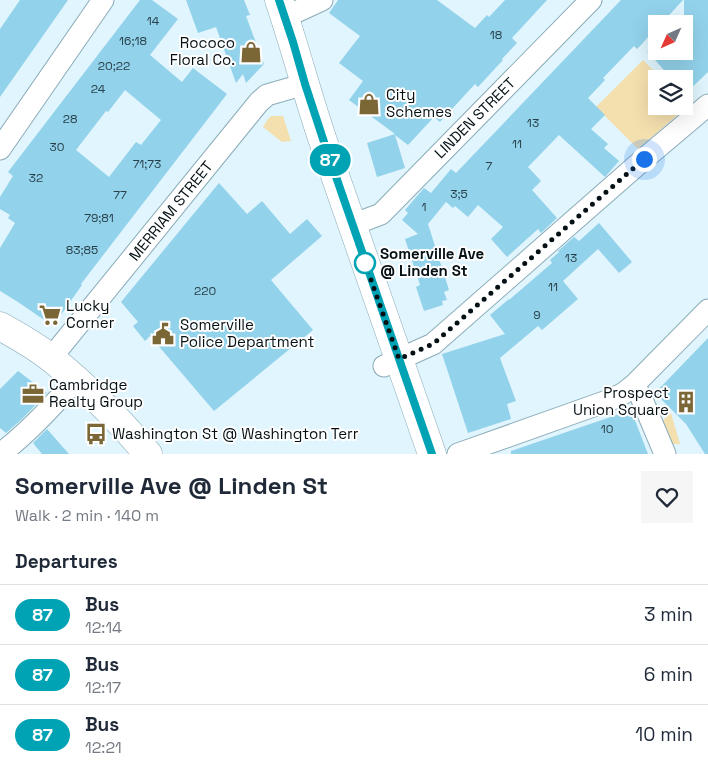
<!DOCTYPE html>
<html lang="en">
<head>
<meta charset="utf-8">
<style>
  :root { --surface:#fff; --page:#f6f6f7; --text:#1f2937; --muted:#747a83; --line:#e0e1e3 }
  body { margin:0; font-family:"Space Grotesk",sans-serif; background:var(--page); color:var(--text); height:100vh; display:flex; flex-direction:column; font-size:19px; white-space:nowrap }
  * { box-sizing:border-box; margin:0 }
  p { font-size:16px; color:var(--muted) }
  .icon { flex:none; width:28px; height:28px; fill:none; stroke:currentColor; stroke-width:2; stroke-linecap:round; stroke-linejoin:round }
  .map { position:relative; height:454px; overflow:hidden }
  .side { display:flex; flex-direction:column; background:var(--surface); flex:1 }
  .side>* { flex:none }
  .badge { padding:0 10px; border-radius:16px; font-size:18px; line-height:32px }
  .needle { width:32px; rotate:225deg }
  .tools { position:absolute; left:648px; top:15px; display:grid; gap:10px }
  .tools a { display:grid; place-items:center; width:45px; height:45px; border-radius:0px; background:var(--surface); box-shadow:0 5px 20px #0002; font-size:25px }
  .you { position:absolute; width:25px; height:25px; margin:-12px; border:4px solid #fff; border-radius:50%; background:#1a73e8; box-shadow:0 0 0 8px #1a73e833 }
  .map>.badge { position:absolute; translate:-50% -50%; box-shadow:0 0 0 2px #fff }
  h2 { padding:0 15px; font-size:19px; line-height:45px }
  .round { display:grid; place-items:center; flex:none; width:52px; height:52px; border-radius:0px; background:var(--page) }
  .summary { display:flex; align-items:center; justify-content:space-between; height:85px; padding:0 15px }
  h1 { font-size:24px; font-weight:700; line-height:38px }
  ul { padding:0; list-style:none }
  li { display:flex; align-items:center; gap:15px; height:60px; padding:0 15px; border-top:1px solid var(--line) }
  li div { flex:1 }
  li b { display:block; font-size:19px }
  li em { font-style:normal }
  li .badge { min-width:55px; font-weight:700; text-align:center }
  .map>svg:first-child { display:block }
  .green { fill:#f4dfae }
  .building { fill:#93d2eb; fill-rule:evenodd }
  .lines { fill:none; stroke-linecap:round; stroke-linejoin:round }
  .minor-casing { stroke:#8bacb9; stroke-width:23 }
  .major-casing { stroke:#8bacb9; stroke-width:29 }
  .minor { stroke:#fff; stroke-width:21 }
  .major { stroke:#fff; stroke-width:28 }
  .line-casing { stroke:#fff; stroke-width:11 }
  .line { stroke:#00a3b4; stroke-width:8 }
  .walk { stroke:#051015; stroke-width:5; stroke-dasharray:0 9 }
  .stop-dot { fill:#fff; stroke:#00a3b4; stroke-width:2.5 }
  .labels { text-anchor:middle; stroke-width:4; stroke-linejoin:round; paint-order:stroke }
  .number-label { font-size:12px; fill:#28404a }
  .poi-label { font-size:15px; fill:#051015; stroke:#fefefe; text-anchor:start }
  .street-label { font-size:15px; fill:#051015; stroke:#fefefe }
  .stop-label { font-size:15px; font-weight:bold; fill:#051015; stroke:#fefefe; text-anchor:start }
</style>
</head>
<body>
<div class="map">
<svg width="708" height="454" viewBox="0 0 708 454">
  <rect width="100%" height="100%" fill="#e0f5fd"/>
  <path class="green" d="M643 60 662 79H656V106H684V102L688 106 638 149 596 107Z
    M271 116H283L291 141 282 142 263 127 268 119Z
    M671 413 680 444H672L662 421Z"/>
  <path class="building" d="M20 0H68L0 97V29Z
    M140 0H152L178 19 150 55 182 82 193 68 227 94 81 284 82 285 53 326 18 302 0 291V248L15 223 8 218 10 215 0 209V197L13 176 8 172ZM125 90 161 120 141 145 136 142 109 177 76 150 106 111 108 112Z
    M186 0H244L250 15 246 16 264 64 246 83 243 74 236 83 216 27 198 33Z
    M338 0H437L475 28 487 15 489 17 505 0H547L512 38 517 43 502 59 503 60 478 87 475 84 440 122 434 117 408 145 395 135 405 168 377 177 367 143 395 134 349 100 363 81 339 63 360 36 329 13Z
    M621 0H683L661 24H656V28L641 45 637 49 634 46 603 78 605 80 588 98 605 115 591 129 608 144 604 148 619 161 605 177 559 135 528 167 541 181 532 190 557 218 541 233 538 229 507 257 491 239 503 227 478 205 468 217 455 206 453 208 446 202 428 224 449 290 444 292 447 300 442 301 443 305 424 311 416 287 420 285 405 239 418 234 402 220 408 213 405 210 424 188 431 193 451 169 456 173Z
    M684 0H708V72L684 95V79H672L647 51H684Z
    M219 183 247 214 262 201 290 234 307 219 322 236 271 280 313 330 214 411 150 336 145 341 133 326 138 322 121 302Z
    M599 223 632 262 619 273 598 249 563 281 578 299 542 330 538 326 500 358 516 401 507 404 511 419 468 433 442 354 505 334 490 315 509 299V300L552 263 550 260 559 252 558 251 574 237 579 241Z
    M708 338V454H705L686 424 655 393Z
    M18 371 47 393 22 419 6 433 0 428V389Z
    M631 410 648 454H511V451Z
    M47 429 69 454H42L33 443Z"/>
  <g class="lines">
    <g class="minor-casing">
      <path id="minor" d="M285 17 322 0
        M0 149 103 0
        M352 225 381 214 591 0
        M51 358 259 102 267 95 305 84
        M384 366 433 344 644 159 708 105
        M634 385 641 397 665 454
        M0 454C28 433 53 406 76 379
        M458 454 610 400 624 393 634 385 708 310"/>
    </g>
    <g class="major-casing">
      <path id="major" d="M279 0C295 47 307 94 323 141 359 246 396 350 432 454
        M0 326C18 336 36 346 52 359 87 387 119 420 148 454"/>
    </g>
    <use href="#minor" class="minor"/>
    <use href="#major" class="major"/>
  </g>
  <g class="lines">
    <g class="line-casing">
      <path id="line" d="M279 0 293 42 305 84 324 142 432 454"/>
    </g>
    <use href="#line" class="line"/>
    <path class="walk" d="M365 263 399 359 433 344 644 159"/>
  </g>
  <defs>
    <g id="shop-bare" transform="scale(1.725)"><path d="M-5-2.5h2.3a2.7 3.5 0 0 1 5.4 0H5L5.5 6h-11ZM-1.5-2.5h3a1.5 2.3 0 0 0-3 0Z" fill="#7b6636" stroke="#fefefe" stroke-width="2.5" paint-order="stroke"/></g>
    <g id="supermarket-bare" transform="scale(1.725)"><path d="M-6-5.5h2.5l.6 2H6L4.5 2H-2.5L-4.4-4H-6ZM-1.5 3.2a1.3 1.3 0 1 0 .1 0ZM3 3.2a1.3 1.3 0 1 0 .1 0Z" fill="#7b6636" stroke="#fefefe" stroke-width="2.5" paint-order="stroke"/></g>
    <g id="civic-bare" transform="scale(1.725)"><path d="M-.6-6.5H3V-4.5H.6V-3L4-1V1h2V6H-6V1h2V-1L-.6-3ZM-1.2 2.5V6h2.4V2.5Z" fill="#7b6636" stroke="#fefefe" stroke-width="2.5" paint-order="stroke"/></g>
    <g id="office-bare" transform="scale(1.725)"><path d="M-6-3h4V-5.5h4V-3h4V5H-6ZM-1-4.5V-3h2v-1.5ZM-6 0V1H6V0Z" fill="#7b6636" stroke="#fefefe" stroke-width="2.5" paint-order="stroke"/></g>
    <g id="building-bare" transform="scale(1.725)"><path d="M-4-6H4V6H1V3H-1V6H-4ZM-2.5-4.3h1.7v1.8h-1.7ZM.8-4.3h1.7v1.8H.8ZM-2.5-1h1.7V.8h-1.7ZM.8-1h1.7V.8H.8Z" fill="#7b6636" stroke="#fefefe" stroke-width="2.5" paint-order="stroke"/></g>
    <g id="bus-bare" transform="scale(1.725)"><path d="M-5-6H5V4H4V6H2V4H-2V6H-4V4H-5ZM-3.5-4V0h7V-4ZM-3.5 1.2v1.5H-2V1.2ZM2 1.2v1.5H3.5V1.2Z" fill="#7b6636" stroke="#fefefe" stroke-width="2.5" paint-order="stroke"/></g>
  </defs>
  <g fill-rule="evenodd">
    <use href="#shop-bare" x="251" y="52"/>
    <use href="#shop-bare" x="369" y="104"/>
    <use href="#supermarket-bare" x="50" y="315"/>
    <use href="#civic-bare" x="163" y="334"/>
    <use href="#office-bare" x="33" y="394"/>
    <use href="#building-bare" x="686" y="402"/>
    <use href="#bus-bare" x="96" y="434"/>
  </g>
  <circle class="stop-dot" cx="365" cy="263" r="10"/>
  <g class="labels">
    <g class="number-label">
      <text x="153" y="25">14</text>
      <text x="496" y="39">18</text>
      <text x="133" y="45">16;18</text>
      <text x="114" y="70">20;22</text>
      <text x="98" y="93">24</text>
      <text x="70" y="123">28</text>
      <text x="533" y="127">13</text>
      <text x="517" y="148">11</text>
      <text x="57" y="151">30</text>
      <text x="147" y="168">71;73</text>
      <text x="489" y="170">7</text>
      <text x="36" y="182">32</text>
      <text x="459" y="198">3;5</text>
      <text x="120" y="199">77</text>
      <text x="424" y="211">1</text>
      <text x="99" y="222">79;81</text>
      <text x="82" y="254">83;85</text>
      <text x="571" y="262">13</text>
      <text x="553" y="291">11</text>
      <text x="205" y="295">220</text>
      <text x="537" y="319">9</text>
      <text x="607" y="433">10</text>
    </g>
    <g class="poi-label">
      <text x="235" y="48" text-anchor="end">Rococo<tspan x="235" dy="17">Floral Co.</tspan></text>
      <text x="386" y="100">City<tspan x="386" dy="17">Schemes</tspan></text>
      <text x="66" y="311">Lucky<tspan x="66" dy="17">Corner</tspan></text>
      <text x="180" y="330">Somerville<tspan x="180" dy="17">Police Department</tspan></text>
      <text x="49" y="390">Cambridge<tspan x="49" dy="17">Realty Group</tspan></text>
      <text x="669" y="398" text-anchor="end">Prospect<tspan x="669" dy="17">Union Square</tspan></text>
      <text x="112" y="439">Washington St @ Washington Terr</text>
    </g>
    <g class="street-label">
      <text transform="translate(475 118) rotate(-45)" y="5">LINDEN STREET</text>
      <text transform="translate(171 211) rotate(-51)" y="5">MERRIAM STREET</text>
    </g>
    <g class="stop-label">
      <text x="380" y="259">Somerville Ave<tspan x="380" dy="17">@ Linden St</tspan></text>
    </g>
  </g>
</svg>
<div class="tools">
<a><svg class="needle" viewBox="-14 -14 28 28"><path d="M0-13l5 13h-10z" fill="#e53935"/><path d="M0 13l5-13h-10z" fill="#747a83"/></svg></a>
<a><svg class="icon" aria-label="layers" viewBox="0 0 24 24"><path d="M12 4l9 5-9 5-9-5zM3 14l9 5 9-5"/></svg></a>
</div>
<div class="you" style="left:644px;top:159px"></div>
<b class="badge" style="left:330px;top:160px;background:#00a3b4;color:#fff">87</b>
</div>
<section class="side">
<div class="summary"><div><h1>Somerville Ave @ Linden St</h1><p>Walk · 2 min · 140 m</p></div><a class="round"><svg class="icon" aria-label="heart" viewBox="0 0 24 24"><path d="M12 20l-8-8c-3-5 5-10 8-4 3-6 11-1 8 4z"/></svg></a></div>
<h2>Departures</h2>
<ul>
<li><span class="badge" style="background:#00a3b4;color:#fff">87</span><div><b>Bus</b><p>12:14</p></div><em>3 min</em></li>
<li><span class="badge" style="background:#00a3b4;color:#fff">87</span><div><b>Bus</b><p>12:17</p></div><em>6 min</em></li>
<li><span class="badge" style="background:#00a3b4;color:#fff">87</span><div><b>Bus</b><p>12:21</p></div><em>10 min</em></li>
</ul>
</section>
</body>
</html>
